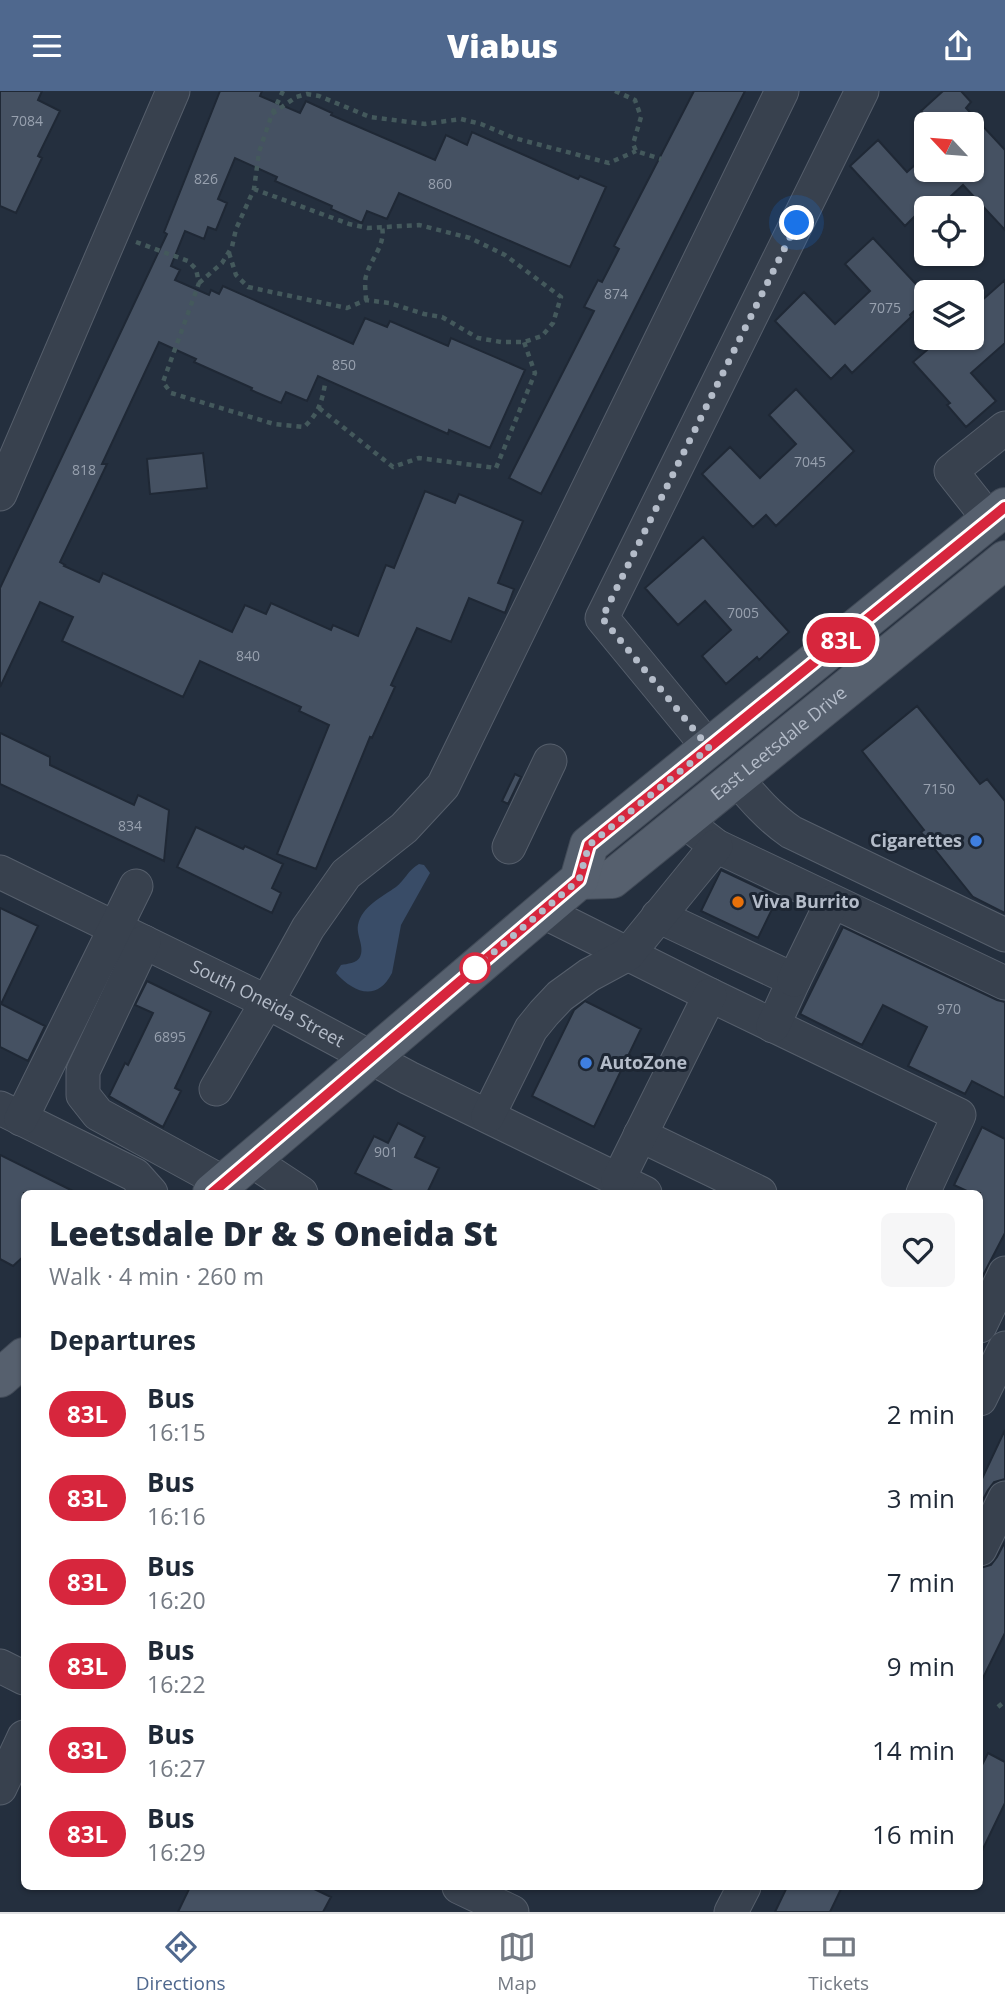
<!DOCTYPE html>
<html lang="en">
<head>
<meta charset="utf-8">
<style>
  :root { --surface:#fff; --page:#f6f6f7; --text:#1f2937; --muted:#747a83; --line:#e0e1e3; --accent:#4f688e }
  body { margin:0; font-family:"Open Sans",sans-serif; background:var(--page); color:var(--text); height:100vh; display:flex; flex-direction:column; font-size:26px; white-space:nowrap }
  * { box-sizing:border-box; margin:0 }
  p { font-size:23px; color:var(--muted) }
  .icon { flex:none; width:38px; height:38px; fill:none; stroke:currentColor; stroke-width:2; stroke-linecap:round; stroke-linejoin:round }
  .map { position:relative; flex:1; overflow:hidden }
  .side { position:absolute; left:21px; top:1099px; width:962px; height:700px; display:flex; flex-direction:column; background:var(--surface); border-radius:10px; box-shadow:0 2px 5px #0004 }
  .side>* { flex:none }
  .badge { padding:0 14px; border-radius:23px; font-size:24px; line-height:46px }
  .needle { width:46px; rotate:296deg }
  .tools { position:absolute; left:914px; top:21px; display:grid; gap:14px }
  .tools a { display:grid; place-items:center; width:70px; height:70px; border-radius:10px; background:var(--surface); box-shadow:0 2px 5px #0004; font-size:35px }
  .you { position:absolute; width:35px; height:35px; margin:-18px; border:5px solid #fff; border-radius:50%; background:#1a73e8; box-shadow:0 0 0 10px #1a73e833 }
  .map>.badge { position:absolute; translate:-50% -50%; box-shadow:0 0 0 4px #fff }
  h2 { padding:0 28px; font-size:26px; line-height:63px }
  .round { display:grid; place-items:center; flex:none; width:74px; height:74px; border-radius:10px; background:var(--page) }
  .head { display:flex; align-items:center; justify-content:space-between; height:119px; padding:0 28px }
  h1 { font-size:33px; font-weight:800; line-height:52px }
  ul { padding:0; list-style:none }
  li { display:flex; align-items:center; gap:21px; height:84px; padding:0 28px }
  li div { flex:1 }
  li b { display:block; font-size:26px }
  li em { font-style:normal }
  li .badge { min-width:77px; font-weight:700; text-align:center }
  header { display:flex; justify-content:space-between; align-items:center; height:91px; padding:0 28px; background:var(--accent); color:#fff; font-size:32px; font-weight:800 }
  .menu { display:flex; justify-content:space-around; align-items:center; height:98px; border-top:2px solid var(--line); background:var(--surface); font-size:19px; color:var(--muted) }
  .menu a { display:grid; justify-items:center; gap:4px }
  .menu .on { color:var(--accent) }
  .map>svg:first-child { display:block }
  .water { fill:#394c67 }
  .building { fill:#455162; stroke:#1f2835; stroke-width:2 }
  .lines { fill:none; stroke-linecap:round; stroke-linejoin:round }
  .minor-casing { stroke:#565f6c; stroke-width:35 }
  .major-casing { stroke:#414a57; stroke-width:40 }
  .path { stroke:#44595c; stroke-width:4.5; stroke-dasharray:5 5; stroke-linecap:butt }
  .minor { stroke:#38414e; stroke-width:33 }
  .major { stroke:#56606e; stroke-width:38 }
  .line-casing { stroke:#fff; stroke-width:16 }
  .line { stroke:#d7263d; stroke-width:10 }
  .walk { stroke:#b4bcc9; stroke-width:7; stroke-dasharray:0 12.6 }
  .shop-dot { fill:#3f7fe0; stroke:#1d2633; stroke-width:2.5 }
  .food-dot { fill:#e8710a; stroke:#1d2633; stroke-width:2.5 }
  .stop-dot { fill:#fff; stroke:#d7263d; stroke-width:3.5 }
  .labels { text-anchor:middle; stroke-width:6; stroke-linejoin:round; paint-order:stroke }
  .number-label { font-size:14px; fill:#98a1af }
  .street-label { font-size:18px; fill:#b4bcc9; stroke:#1d2633 }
  .poi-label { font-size:18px; font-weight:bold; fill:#b4bcc9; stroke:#1d2633; text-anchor:start }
</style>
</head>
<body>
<header><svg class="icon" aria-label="menu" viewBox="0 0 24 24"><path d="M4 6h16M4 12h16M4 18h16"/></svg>Viabus<svg class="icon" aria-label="share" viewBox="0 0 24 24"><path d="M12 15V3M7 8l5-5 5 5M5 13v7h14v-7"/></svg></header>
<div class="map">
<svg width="1005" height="1821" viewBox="0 0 1005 1821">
  <rect width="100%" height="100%" fill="#242f3e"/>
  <path class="water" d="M419 773 424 774 430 782 401 834 392 882C377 911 354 902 336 882L341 874C347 873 357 872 360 866 365 856 356 844 358 834 362 815 382 806 396 796 405 789 408 779 419 773Z"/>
  <path class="building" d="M0 0H42L38 9 60 20 38 65 42 67 16 122 0 115Z
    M220 0H262L260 5 300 22 306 10 332 22 331 24 435 69 446 44 467 54 472 41 578 88 580 85 606 96 570 176 399 102 387 128 367 120 362 132 331 118 332 115 275 90 277 86 235 67 218 108 227 112 216 139 208 136 204 148 185 140 171 175 180 179 175 189 209 204 211 199 219 203 223 195 353 253 365 227 387 236 390 230 448 255 451 247 525 279 490 357 449 339 448 343 318 285 307 310 286 301 281 312 251 299 252 297 194 271 196 268 159 251 102 373H107L60 471 65 474 64 475 99 491 103 482 232 541 245 514 266 523 271 512 331 539 333 534 358 545 386 474 394 477 425 400 455 412 459 403 523 430 498 492 514 498 505 522 469 507 451 551 417 537 391 594 395 596 372 647 370 646 316 778 277 763 329 634 299 620 301 616 200 570 183 606 62 550 73 526 40 511 0 596V497L167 143 164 141Z
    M694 0H745L541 403 509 387 594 220 584 216 598 189 602 191 619 158 614 155Z
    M943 0H961L971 11 966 17 1005 59V139L963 94 938 117H923L905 135 850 75 878 49 907 81 926 64V79H971V33H934L921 20Z
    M873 147 926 204V209L910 224 911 226 852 282 845 274 831 288 775 230 804 201 835 233 870 200 845 173Z
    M1005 189V252L971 282 996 310 966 336 947 314 950 312 913 271 941 247H971V219Z
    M796 298 854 360 776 435 766 424 753 436 702 383 730 356 760 387 796 353 769 324Z
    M203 362 207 397 150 403 147 368Z
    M703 446 789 541 759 569 757 566 726 593 702 565 731 539 705 510 678 534 645 497Z
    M917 615 980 693 987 688 1005 710V822L973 806 921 741 924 739 862 660Z
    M0 642 50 666V674L134 714 138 704 169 719 164 770 0 693Z
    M515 683 521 686 508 713 502 710Z
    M196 736 243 758 245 755 283 773 272 797 281 802 272 822 177 776Z
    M721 779 778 806 758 847 701 820Z
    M0 817 38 835 1 913 45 935 28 970 0 956Z
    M843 836 997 909 1005 911V1007L972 990 965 1003 908 975 927 936 883 914 862 954 800 923Z
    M147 890 211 921 175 997 181 1000 163 1036 109 1005 125 972 128 974 153 922 135 914Z
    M585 910 641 938 594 1036 532 1005 574 919Z
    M398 1032 425 1046 415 1066 439 1077 427 1102H397L355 1082 374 1045 388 1052Z
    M982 1036 1005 1048V1142L980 1190V1102H971L954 1094Z
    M0 1064 77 1102H24V1165L13 1175 0 1168Z
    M1005 1339V1388L994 1391 988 1399 980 1414V1392Z
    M1005 1451V1542L980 1593V1477L991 1474 997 1466Z
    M988 1662 1005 1671V1712L980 1764V1678Z
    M190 1796H310L331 1806 323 1821H178Z
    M787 1796H842L830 1821H775Z"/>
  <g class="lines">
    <g class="minor-casing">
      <g id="minor">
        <path d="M0 403 173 0"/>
        <path d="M989 428 951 380 1005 337"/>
        <path d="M709 657 602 527 862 0"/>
        <path d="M736 687C753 707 769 726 791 741L1005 844"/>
        <path d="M684 730 716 755 1005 892"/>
        <path d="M509 756 550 670"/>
        <path id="s1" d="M0 781 267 911 409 987 645 1102"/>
        <path d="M542 820 710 904 959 1024 923 1102"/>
        <path d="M658 825 794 889 773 935"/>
        <path d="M144 851 83 980V1004L98 1023 224 1092"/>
        <path d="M794 889 832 811"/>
        <path d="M216 998 267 911 308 837 346 783 404 737 443 695 782 0"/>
        <path d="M0 1017 135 1084 151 1102"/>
        <path d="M488 1025 531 938 544 922 560 905 589 884 628 863 716 755"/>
        <path d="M21 1028 136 795"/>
        <path d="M640 1044 760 1102"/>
        <path d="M251 1069 301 1102"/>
        <path d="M618 1089 710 904"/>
        <path d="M980 1235 1005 1182"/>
        <path d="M980 1308 1005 1257"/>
        <path d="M980 1458 1005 1407"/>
        <path d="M0 1575 24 1587"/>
        <path d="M0 1697 24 1646"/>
        <path d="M459 1796 512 1821"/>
        <path d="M731 1821 744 1796"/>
      </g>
    </g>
    <g class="major-casing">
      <g id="major">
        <path id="s2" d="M579 789 612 788 1005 469"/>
        <path d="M212 1102 579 789 589 754 1005 416"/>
        <path d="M0 1287 24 1266"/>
      </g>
    </g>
    <path class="path" d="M615 0 635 9 641 26 633 53 636 60 661 68
      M272 23 296 6 307 3 319 5 370 26 425 33 461 28 481 33 514 47 609 72 636 60
      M136 151 188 170 196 178 199 192 163 291 171 302 274 333 304 336C318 323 322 311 325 293
      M229 162 236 184 248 196 347 217 366 209 389 212 424 223 442 226 478 247 501 251H524L542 245 553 232 561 206 505 164 470 147 419 134 368 137 349 133 254 98
      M199 192 222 172 232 156 236 138 254 98 259 61 272 23 283 0
      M366 209C366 202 364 192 366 185 370 169 386 154 382 136
      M319 317 393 376 419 367 496 377 535 282 524 251
      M998 1616 1005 1610"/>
    <use href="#minor" class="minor"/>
    <use href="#major" class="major"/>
  </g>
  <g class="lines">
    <g class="line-casing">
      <path id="line" d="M212 1102 579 789 589 754 1005 416"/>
    </g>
    <use href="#line" class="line"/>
    <path class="walk" d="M475 877 579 789 589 754 709 657 602 527 797 132"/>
  </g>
  <g class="shop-dot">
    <circle cx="976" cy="750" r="7"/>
    <circle cx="586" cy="972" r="7"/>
  </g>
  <circle class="food-dot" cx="738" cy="811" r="7"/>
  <circle class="stop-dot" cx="475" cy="877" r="14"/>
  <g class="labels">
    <g class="number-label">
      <text x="27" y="35">7084</text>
      <text x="206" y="93">826</text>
      <text x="440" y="98">860</text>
      <text x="616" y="208">874</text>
      <text x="885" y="222">7075</text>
      <text x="344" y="279">850</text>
      <text x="810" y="376">7045</text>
      <text x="84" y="384">818</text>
      <text x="743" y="527">7005</text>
      <text x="248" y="570">840</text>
      <text x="939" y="703">7150</text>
      <text x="130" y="740">834</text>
      <text x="949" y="923">970</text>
      <text x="170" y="951">6895</text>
      <text x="386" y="1066">901</text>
    </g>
    <g class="street-label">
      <text dy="6" stroke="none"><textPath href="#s2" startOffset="248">East Leetsdale Drive</textPath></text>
      <text dy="6" stroke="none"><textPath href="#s1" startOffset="298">South Oneida Street</textPath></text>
    </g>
    <g class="poi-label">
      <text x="962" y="756" text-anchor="end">Cigarettes</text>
      <text x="752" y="817">Viva Burrito</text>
      <text x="600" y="978">AutoZone</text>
    </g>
  </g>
</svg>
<div class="tools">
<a><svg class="needle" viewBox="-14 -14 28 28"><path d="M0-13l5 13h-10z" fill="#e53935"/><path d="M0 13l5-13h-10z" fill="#747a83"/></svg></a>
<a><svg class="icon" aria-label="locate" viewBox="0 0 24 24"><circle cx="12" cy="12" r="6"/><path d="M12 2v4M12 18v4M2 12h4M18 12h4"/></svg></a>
<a><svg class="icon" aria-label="layers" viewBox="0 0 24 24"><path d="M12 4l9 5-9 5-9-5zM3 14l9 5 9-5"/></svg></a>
</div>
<div class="you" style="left:797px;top:132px"></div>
<b class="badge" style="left:841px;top:549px;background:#d7263d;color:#fff">83L</b>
<section class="side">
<div class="head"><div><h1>Leetsdale Dr &amp; S Oneida St</h1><p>Walk · 4 min · 260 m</p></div><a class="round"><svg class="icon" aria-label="heart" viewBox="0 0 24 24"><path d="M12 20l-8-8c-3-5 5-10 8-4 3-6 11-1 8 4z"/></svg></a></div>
<h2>Departures</h2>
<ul>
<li><span class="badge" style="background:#d7263d;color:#fff">83L</span><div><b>Bus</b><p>16:15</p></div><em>2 min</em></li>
<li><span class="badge" style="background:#d7263d;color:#fff">83L</span><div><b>Bus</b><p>16:16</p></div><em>3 min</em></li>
<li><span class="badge" style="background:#d7263d;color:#fff">83L</span><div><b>Bus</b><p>16:20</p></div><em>7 min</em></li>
<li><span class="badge" style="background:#d7263d;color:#fff">83L</span><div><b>Bus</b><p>16:22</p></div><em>9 min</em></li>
<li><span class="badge" style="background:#d7263d;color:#fff">83L</span><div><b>Bus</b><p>16:27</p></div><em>14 min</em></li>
<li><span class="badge" style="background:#d7263d;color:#fff">83L</span><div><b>Bus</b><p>16:29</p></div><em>16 min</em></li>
</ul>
</section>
</div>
<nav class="menu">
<a class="on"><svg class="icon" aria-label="directions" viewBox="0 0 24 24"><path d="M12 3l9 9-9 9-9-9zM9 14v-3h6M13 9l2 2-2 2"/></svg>Directions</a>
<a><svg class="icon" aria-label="map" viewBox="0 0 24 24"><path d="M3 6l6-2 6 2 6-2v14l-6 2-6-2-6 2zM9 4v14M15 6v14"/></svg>Map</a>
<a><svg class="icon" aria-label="tickets" viewBox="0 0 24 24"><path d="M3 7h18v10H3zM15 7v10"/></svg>Tickets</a>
</nav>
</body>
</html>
